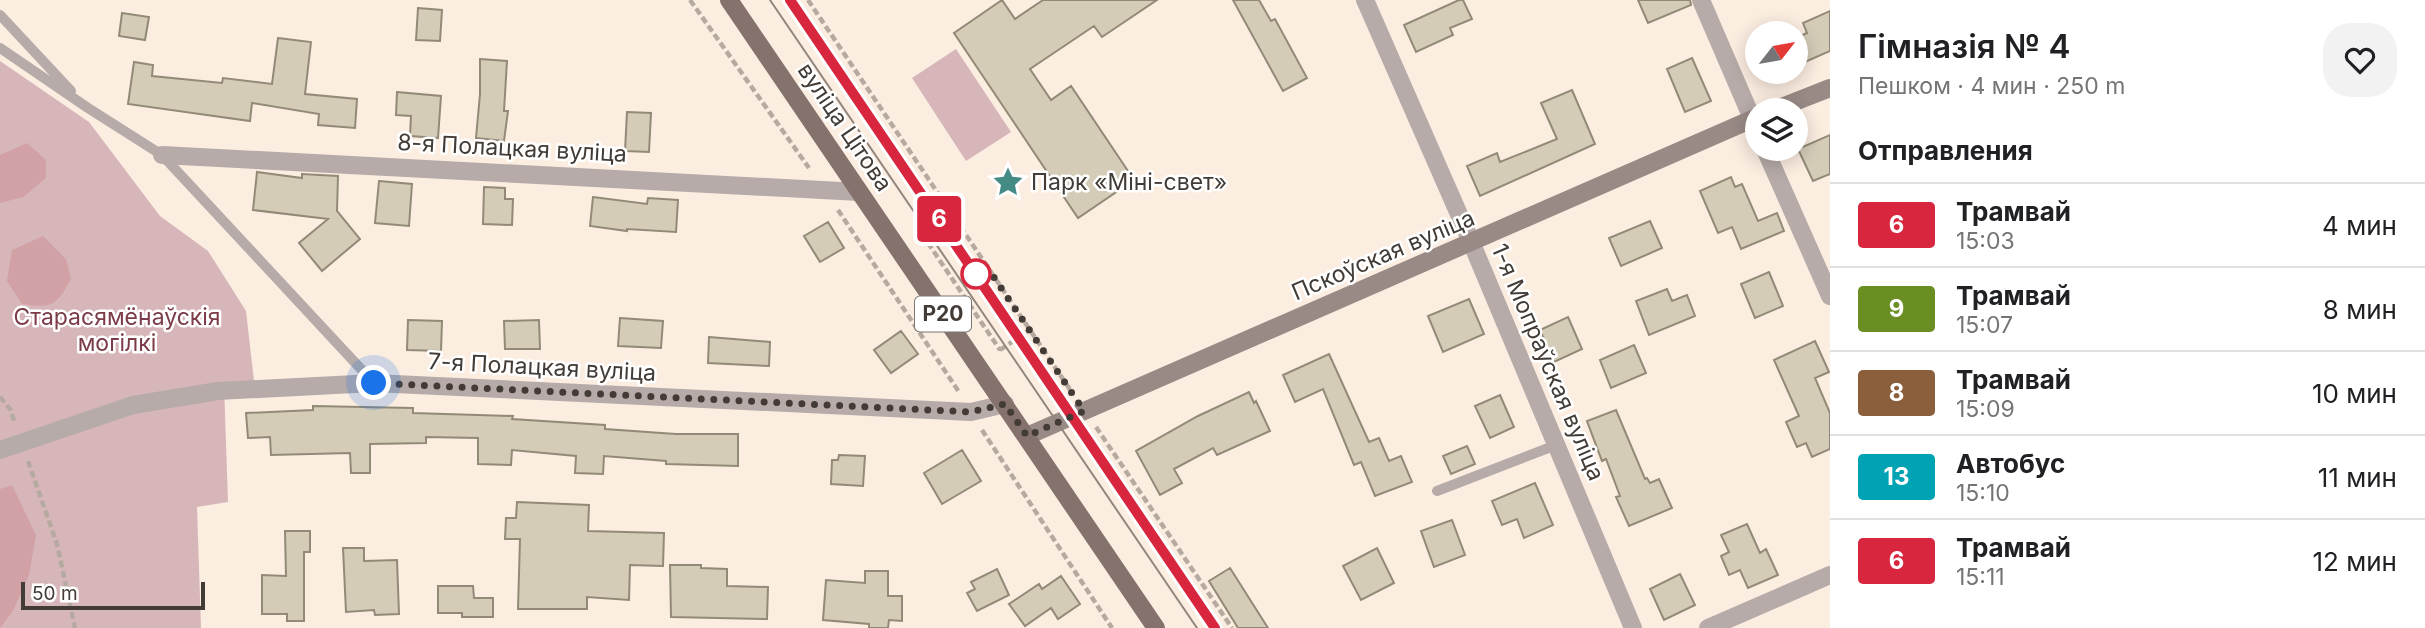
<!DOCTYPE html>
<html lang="ru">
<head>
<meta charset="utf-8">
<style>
  :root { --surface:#fff; --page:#f2f2f2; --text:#202124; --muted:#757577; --line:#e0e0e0 }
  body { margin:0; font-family:Inter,sans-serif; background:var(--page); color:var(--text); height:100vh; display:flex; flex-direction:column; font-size:26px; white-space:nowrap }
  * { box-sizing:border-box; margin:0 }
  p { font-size:23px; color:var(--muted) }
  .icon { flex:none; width:38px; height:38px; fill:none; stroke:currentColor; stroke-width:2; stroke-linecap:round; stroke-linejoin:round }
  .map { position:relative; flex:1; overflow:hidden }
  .sheet { display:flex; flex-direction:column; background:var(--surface); width:595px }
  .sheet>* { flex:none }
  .badge { padding:0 14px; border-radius:5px; font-size:24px; line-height:46px }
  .needle { width:46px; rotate:59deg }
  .tools { position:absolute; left:1745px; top:21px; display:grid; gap:14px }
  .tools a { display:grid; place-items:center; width:63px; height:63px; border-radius:50%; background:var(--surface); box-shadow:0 4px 18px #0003; font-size:35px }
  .scale { position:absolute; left:21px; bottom:18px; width:184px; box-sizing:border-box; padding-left:7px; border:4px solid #433b35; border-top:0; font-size:19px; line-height:24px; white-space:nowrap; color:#433b35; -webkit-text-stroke:5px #fff; paint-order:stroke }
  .you { position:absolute; width:35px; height:35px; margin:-18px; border:5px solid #fff; border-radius:50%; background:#1a73e8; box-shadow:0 0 0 10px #1a73e833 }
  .map>.badge { position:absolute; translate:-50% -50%; box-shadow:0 0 0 4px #fff }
  h2 { padding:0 28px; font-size:26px; line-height:63px }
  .round { display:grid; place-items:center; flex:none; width:74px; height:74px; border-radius:28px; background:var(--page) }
  .summary { display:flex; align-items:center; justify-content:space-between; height:119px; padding:0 28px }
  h1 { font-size:33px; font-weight:600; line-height:52px }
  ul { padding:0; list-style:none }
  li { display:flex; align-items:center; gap:21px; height:84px; padding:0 28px; border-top:2px solid var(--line) }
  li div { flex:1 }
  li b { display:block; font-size:26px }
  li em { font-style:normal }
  li .badge { min-width:77px; font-weight:700; text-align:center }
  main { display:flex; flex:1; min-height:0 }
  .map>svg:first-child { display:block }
  .green { fill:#d7b6ba }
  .forest { fill:#d2a1a6 }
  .building { fill:#d5ccb8; stroke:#928a77; stroke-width:2 }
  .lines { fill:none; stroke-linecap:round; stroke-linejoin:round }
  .path { stroke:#b6aaa0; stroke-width:4.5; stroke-dasharray:7 3.5; stroke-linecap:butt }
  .lane { stroke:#b6aba8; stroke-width:10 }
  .street { stroke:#b6aba8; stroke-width:18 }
  .secondary { stroke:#998a86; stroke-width:18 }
  .primary { stroke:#85726d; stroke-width:18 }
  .tram { stroke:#92877e; stroke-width:2 }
  .line-casing { stroke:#fff; stroke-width:16 }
  .line { stroke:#d7263d; stroke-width:10 }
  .walk { stroke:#433b35; stroke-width:7; stroke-dasharray:0 12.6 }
  .stop-dot { fill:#fff; stroke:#d7263d; stroke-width:3.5 }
  .labels { text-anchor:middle; stroke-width:5; stroke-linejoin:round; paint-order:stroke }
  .shield { fill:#fff; stroke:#7b7672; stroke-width:2 }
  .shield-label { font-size:21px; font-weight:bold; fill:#433b35 }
  .street-label { font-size:23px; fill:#433b35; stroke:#fff }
  .poi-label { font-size:23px; fill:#433b35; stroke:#fff; text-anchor:start }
  .park-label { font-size:23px; fill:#7c3c47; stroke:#fff }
</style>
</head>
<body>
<main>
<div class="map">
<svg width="1830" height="628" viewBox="0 0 1830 628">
  <rect width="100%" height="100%" fill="#fcede1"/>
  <path class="green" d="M956 49 1011 132 966 161 912 78Z
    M0 61 89 122 160 216 208 251 246 311 254 381 224 384 228 502 197 507 201 628H0Z"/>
  <path class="forest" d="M27 143 46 160V178L23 197 0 203V155Z
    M43 236 66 259 71 279C57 305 52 309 22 304L7 281 12 250Z
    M12 485 36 535 29 575 13 611 0 628V489Z"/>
  <path class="building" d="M1002 0 1015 19 1043 0H1157L1102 37 1094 26 1030 69 1051 100 1071 86 1134 180 1078 218 954 33Z
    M1233 0H1259L1271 21 1275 19 1307 78 1283 91Z
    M1459 0H1463L1472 19 1450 28 1453 35 1416 52 1404 25Z
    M1638 0H1690L1691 5 1648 23Z
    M418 8 442 10 440 41 416 40Z
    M1830 11V51L1796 66V38L1807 33 1803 23Z
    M122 13 149 17 145 40 119 36Z
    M278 38 311 42 305 94 357 99 355 128 318 125 319 114 252 103 250 121 128 104 134 62 153 65 152 76 222 83 223 78 272 84Z
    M1692 58 1711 101 1685 112 1667 69Z
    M480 59 507 61 504 111H508L504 141 476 138 480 94Z
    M1572 90 1595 144 1480 196 1467 166 1497 153 1500 162 1557 139 1541 103Z
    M397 92 441 96 438 138 410 136 411 116 396 115Z
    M627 112 651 113 649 152 625 151Z
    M1830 135V174L1813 181 1798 149Z
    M257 172 302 178V174L338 176 337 211 360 239 322 271 299 243 328 219 253 210Z
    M1731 177 1735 187 1742 184 1758 221 1777 213 1784 231 1741 249 1732 227 1718 233 1700 191Z
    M379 181 412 184 409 226 375 223Z
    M484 187 505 188V199H513L512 225 483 224Z
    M593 197 647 204 648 198 678 200 676 232 627 229V231L590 226Z
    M1650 221 1662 248 1621 266 1609 238Z
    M828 222 844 248 820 262 804 236Z
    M1769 272 1783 306 1755 318 1741 284Z
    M1667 289 1672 301 1687 295 1695 316 1649 335 1636 301Z
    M1469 299 1484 334 1443 352 1428 316Z
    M1568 317 1582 349 1554 362 1540 330Z
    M620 318 663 321 661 348 618 346Z
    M408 320 442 321 441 351 407 350Z
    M539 320 540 349H505L504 321Z
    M901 331 918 354 891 373 874 350Z
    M709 337 770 342 769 366 708 363Z
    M1815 341 1829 372 1815 378 1830 413V449L1812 457 1806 443 1797 447 1786 422 1799 416 1774 360Z
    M1634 345 1646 373 1611 388 1600 360Z
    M1329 354 1369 442 1379 438 1389 461 1401 456 1412 482 1375 496 1361 462 1354 465 1323 389 1295 402 1283 375Z
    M1249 392 1254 403 1256 401 1270 431 1217 455 1213 448 1174 469 1182 483 1160 495 1136 451 1198 416Z
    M1500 395 1514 427 1490 438 1475 406Z
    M313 406 413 408V413L513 416 512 419 605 425V429L676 434H738V466L666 464V461L604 456 603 474 575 473 576 456 512 450 511 465 478 464V438L426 437V443L370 444V473H351L350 453 271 455 270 437 248 438 246 413 313 410Z
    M1616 410 1645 479 1647 478 1650 483 1659 479 1672 508 1629 526 1616 497 1620 496 1606 459 1602 461 1587 421Z
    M1467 446 1475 464 1451 474 1443 456Z
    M962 450 981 481 942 504 924 473Z
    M839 455 865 456 863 486 831 484 832 460H838Z
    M1535 483 1553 525 1524 538 1517 519 1502 525 1492 501Z
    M517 502 589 505 588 531 664 533 663 566 630 565 629 600 587 597V609H518L520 539H505L506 518H516Z
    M1452 520 1465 555 1434 567 1421 531Z
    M1747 524 1760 553 1766 549 1778 575 1748 588 1740 570 1729 575 1721 556 1729 552 1721 535Z
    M285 531H310V552H304V621H287V614H262V575L286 576Z
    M343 548H364V561L397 560 399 614 375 615 374 610 346 612Z
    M1377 548 1394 583 1361 600 1343 566Z
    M670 565H701V568L727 569V586L768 587 767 619 671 617Z
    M1230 568 1268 628H1238L1209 581Z
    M997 569 1009 595 977 611 967 593 975 589 971 582Z
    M865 571H888V596H902V621L889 620 888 628H869V624L823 620 826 580 865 583Z
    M1680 574 1695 605 1664 620 1650 589Z
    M1061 576 1080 604 1058 619 1051 608 1025 626 1009 604 1039 584 1042 589Z
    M438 586H473L474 598H493V617H462V613H438Z"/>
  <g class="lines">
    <path class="path" d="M690 0 809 168
      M808 0 1073 394
      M838 210 959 392
      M922 234 1000 350
      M1000 350 1028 331
      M0 397 10 409 15 423
      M1096 427 1232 628
      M982 430 1112 628
      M28 461 57 544 75 628"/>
    <path class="lane" d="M0 15 71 91
      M0 48 88 108 162 155 374 383
      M1437 491 1556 445"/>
    <path class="street" d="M1365 0 1472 244 1633 628
      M1701 0 1757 130
      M1765 149 1830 296
      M162 155 859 192
      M0 450 133 405 218 391 374 383 971 412 1005 404
      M1708 628 1830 575"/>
    <path class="secondary" d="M1774 110 1830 88
      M1027 436 1757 117"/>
    <path class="primary" d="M729 0 1156 628"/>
    <path class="tram" d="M770 0 1197 628
      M790 0 1215 628"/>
  </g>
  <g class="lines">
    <g class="line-casing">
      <path id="line" d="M790 0 1215 628"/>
    </g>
    <use href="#line" class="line"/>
    <path class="walk" d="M374 383 971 412 1005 404 1027 436 1084 411 989 270 976 274"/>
  </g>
  <defs>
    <g id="sight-bare" transform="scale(2.415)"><path d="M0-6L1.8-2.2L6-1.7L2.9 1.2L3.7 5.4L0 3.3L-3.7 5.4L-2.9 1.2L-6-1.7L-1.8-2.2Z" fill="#448b85" stroke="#fff" stroke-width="2.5" paint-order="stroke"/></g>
  </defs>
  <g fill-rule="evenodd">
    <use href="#sight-bare" x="1008" y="182"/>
  </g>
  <circle class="stop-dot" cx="976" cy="274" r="14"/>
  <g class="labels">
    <rect class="shield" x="915" y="296.5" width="56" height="35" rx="5"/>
    <g class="shield-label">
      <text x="943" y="321">Р20</text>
    </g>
    <g class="street-label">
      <text transform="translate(845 127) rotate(56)" y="8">вуліца Цітова</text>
      <text transform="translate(512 148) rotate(3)" y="8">8-я Полацкая вуліца</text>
      <text transform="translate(1383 255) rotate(-23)" y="8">Пскоўская вуліца</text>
      <text transform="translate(1548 362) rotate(67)" y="8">1-я Мопраўская вуліца</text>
      <text transform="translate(542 367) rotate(3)" y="8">7-я Полацкая вуліца</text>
    </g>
    <g class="poi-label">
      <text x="1031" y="190">Парк «Міні-свет»</text>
    </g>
    <g class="park-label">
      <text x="117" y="325">Старасямёнаўскія<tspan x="117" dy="26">могілкі</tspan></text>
    </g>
  </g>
</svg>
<div class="tools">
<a><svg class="needle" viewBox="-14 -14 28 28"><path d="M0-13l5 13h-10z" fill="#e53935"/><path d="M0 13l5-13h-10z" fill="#757577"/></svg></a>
<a><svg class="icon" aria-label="layers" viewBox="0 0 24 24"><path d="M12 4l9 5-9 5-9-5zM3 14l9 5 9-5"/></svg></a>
</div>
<div class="scale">50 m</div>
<div class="you" style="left:374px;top:383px"></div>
<b class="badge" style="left:939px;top:219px;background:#d7263d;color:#fff">6</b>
</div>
<section class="sheet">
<div class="summary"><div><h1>Гімназія № 4</h1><p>Пешком · 4 мин · 250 m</p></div><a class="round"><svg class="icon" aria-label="heart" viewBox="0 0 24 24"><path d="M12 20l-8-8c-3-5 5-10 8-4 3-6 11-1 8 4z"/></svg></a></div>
<h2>Отправления</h2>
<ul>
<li><span class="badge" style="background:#d7263d;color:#fff">6</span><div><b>Трамвай</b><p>15:03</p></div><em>4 мин</em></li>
<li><span class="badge" style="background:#6b8e23;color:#fff">9</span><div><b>Трамвай</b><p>15:07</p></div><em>8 мин</em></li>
<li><span class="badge" style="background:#8b5e3c;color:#fff">8</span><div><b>Трамвай</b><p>15:09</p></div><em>10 мин</em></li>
<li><span class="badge" style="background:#00a3b4;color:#fff">13</span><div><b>Автобус</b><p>15:10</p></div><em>11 мин</em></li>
<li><span class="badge" style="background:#d7263d;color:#fff">6</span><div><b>Трамвай</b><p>15:11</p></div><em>12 мин</em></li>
</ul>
</section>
</main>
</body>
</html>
